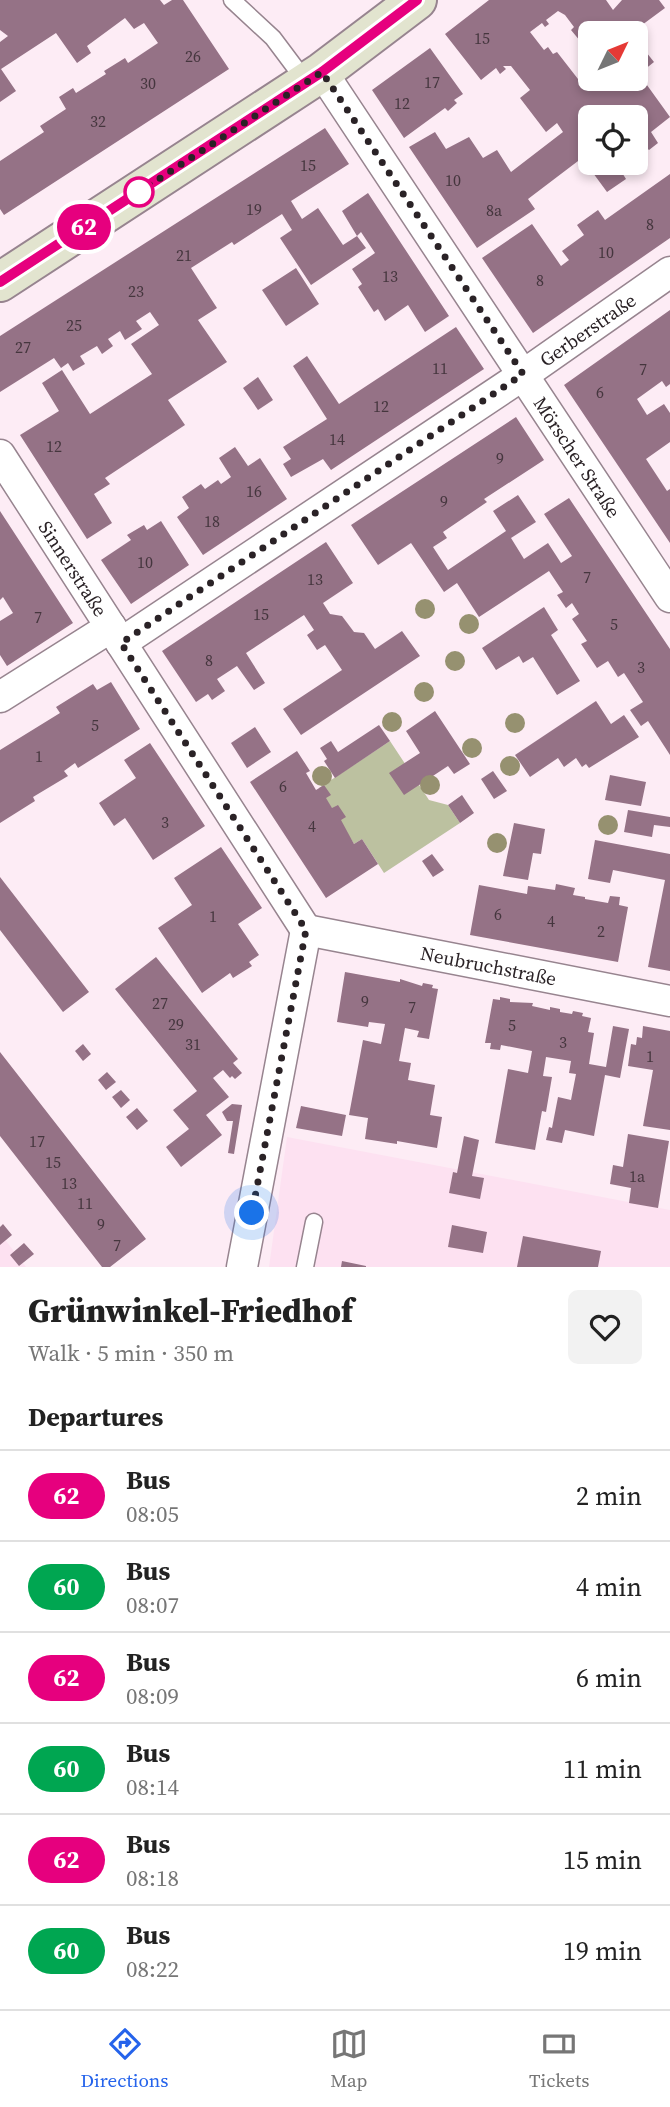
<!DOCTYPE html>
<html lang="en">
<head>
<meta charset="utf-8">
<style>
  :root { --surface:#fff; --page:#f2f2f2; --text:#222; --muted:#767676; --line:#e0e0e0; --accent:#2563eb }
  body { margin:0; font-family:"Source Serif 4",serif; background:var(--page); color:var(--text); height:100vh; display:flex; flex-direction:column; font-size:26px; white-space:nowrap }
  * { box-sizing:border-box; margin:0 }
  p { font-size:23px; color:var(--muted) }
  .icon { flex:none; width:38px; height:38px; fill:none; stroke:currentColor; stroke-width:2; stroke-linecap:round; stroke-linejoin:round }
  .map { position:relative; height:1267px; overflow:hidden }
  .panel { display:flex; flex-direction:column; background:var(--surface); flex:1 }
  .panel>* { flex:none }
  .badge { padding:0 14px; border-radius:23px; font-size:24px; line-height:46px }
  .needle { width:46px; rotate:47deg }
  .tools { position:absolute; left:578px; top:21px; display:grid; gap:14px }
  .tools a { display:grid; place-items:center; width:70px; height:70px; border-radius:10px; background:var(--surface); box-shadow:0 4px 10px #0003; font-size:35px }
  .you { position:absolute; width:35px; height:35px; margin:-18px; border:5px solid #fff; border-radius:50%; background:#1a73e8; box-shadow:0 0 0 10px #1a73e833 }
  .map>.badge { position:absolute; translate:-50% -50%; box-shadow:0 0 0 4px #fff }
  h2 { padding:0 28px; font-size:26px; line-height:63px }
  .round { display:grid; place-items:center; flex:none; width:74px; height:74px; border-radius:10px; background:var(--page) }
  .overview { display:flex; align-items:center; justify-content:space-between; height:119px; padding:0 28px }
  h1 { font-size:33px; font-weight:800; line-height:52px }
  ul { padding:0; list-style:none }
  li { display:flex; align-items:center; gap:21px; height:91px; padding:0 28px; border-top:2px solid var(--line) }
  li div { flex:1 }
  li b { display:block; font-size:26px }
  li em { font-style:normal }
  li .badge { min-width:77px; font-weight:700; text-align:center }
  .menu { display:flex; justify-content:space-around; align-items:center; height:98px; border-top:2px solid var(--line); background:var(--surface); font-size:19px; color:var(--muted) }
  .menu a { display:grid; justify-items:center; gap:4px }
  .menu .active { color:var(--accent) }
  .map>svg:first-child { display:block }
  .built { fill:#fde1f1 }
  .green { fill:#bcc1a0 }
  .building { fill:#957286 }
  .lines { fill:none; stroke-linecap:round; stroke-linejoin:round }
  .lane-casing { stroke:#97848f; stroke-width:19 }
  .street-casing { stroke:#97848f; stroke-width:33 }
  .secondary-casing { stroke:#97848f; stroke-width:42 }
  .lane { stroke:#fff; stroke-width:16 }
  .street { stroke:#fff; stroke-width:30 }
  .secondary { stroke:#e2e4cf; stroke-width:38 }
  .tree { fill:#969170 }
  .line-casing { stroke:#fff; stroke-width:16 }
  .line { stroke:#e6007e; stroke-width:10 }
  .walk { stroke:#2a2226; stroke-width:7; stroke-dasharray:0 12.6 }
  .stop-dot { fill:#fff; stroke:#e6007e; stroke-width:3.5 }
  .labels { text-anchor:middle; stroke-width:5; stroke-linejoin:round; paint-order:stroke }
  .number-label { font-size:16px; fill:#45363e }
  .street-label { font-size:19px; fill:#2a2226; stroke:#fff }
</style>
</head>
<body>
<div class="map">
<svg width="670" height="1267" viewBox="0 0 670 1267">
  <rect width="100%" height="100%" fill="#fdecf5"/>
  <path class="built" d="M287 1137 670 1210V1267H269Z
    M0 1233 26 1267H0Z"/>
  <path class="green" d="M390 741 429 800 448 805 460 823 384 873 362 839 354 844 319 788Z"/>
  <path class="building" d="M0 0H160L164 5 172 0H183L229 69 4 215 0 209V161L44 132 40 126 66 109 59 97 73 88 76 93 106 74 104 71 125 58 128 63 158 43 144 23 134 29 125 18 87 46 91 53 77 63 56 33 1 69 16 91 0 102V42L8 36 0 30Z
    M489 0H606L613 10 622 0H659L665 8 642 25 627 27 632 33H590V53L571 30 574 27 565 15 558 11 546 20 549 24 545 27 542 23 530 32 544 50 548 47 553 54 557 52 578 79 590 70V79H635V38L654 62 639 74 670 117 651 132 658 143 649 150 635 137V117H590V163H616L626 179 607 192 582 158 528 199 535 209 477 248 409 147 435 132 446 149 469 137 483 158 497 150 511 172 563 132 557 123 546 132 520 98 530 90 511 66H503L506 69 500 74 496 68 481 80 445 34Z
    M430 48 463 94 454 100 457 103 448 111 445 108 404 138 372 90Z
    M325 128 349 164 291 201 302 219 318 208 343 245 357 236 342 211 368 193 449 316 425 332 408 305 385 321 378 309 374 312 358 287 362 284 352 269 375 253 361 232 357 236 366 248 311 285 280 238 292 230 282 214 234 245 232 242 191 268 217 308 198 320 227 362 168 400 185 425 105 478 110 484 94 494 112 523 87 539 20 435 59 411 42 383 62 370 90 414 152 374 131 344 159 325 150 312 136 321 142 329 125 340 120 331 108 339 113 346 102 354 97 346 80 356 85 364 73 371 68 363 61 368 54 358 0 392V336Z
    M670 174V238L533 333 482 258 532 224 561 266 569 260 562 251 584 235 577 225 598 210 605 220Z
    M296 268 319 304 286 326 262 290Z
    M670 310V384L666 387 662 381 637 399 647 415 664 404 670 413V442L646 459 667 491 670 489V543L564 385Z
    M456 327 484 369 331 470 323 459 291 477 283 464 291 459 283 447 327 419 293 366 307 356 339 404Z
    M258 377 273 400 258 410 243 388Z
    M516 417 544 460 484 499 487 502 443 532 447 538 433 547 448 570 506 531 493 511 518 495 536 522 511 538 524 559 548 543 561 563 572 556 544 514 569 498 670 649V755L648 721 641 726 630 710 643 702 624 673 618 677 608 661 597 668 581 644 587 641 572 619 579 614 572 603 566 608 557 595 563 592 549 571 479 617 457 583 444 592 411 543 378 565 351 525Z
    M235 447 248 466 260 458 287 499 203 555 177 517 189 508 182 497 201 484 205 489 218 480 221 484 231 477 219 458Z
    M0 511 73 623 7 666 0 655V621L13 613 3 597 0 600Z
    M161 521 189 565 131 604 101 560 131 540 127 535 144 525 147 530Z
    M326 542 353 583 323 603 330 614 342 616 354 632 364 633 375 649 402 631 420 656 301 735 283 709 342 670 325 645 317 650 307 635 314 630 304 615 246 653 265 683 254 690 237 666 217 679 225 691 212 700 208 694 196 702 162 651Z
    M544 607 558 630 551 635 580 681 557 695 533 657 523 663 519 656 496 670 482 648Z
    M111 682 140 729 78 768 75 763 64 771 68 776 33 797 35 801 0 823V750L60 713 56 707 93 684 97 690Z
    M596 701 611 724 624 715 639 737 589 768 586 764 582 767 576 758 564 767 558 758 530 777 515 755Z
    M435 711 470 764 454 774 448 766 404 795 389 773 420 753 406 731Z
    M379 725 390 741 335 778 324 761 327 759 320 748 331 741 338 752Z
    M255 727 271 752 247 768 231 743Z
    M150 743 205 826 153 860 125 818 114 826 99 803 136 778 124 760Z
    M297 751 310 771 306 773 316 790 324 785 331 795 326 798 332 808 338 805 346 817 341 820 354 844 362 839 378 864 326 898 250 782Z
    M493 771 507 791 494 799 481 779Z
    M610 775 646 782 641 806 605 800Z
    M462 795 474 813 460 823 448 805Z
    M628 810 670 817V827L654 825 652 837 624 832Z
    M514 823 545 829 541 854 533 853 528 880 503 876Z
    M595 840 670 854V971L648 967 665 880 613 870 610 883 588 879Z
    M221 847 262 908 238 924 259 955 249 962 252 966 233 978 230 973 202 993 158 928 192 905 174 878Z
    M432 854 444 870 433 877 422 861Z
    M0 877 89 992 63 1012 0 930Z
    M556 884 575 888 573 895 585 897V899L608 903 610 896 620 897 619 905 628 907 618 962 470 935 479 885 527 894 528 886 555 890Z
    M156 957 238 1059 233 1063 242 1073 235 1079 232 1076 230 1078 223 1070 213 1078 229 1097 206 1115 222 1135 181 1167 166 1147 189 1129 173 1110 197 1091 115 989Z
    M345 972 400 982V979L422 986 423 983 433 985 432 988 438 989 429 1039 417 1037 419 1031 405 1028 399 1061 411 1063 408 1080 435 1085 430 1115 442 1117 437 1148 397 1141V1144L365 1139 368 1118 349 1115 363 1040 381 1044 385 1024 369 1022 368 1027 337 1022Z
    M500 997 510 999V1002L533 1003 532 1006 550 1010V1007L560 1009V1012L572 1014 573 1011 583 1013 582 1016 591 1018 588 1032 594 1033 589 1064 606 1067 613 1026 629 1029 620 1078 605 1075 594 1136 565 1130 562 1143 546 1140 549 1127 552 1128 558 1097 571 1100 576 1074 569 1073 571 1061 546 1057 543 1076 552 1077 546 1112 542 1111 535 1150 495 1143 508 1069 528 1073 532 1051 501 1045 500 1050 490 1049 491 1043H485L493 999 500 1000Z
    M643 1026 670 1031V1130L643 1126 653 1070 628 1066 631 1044 636 1045 637 1037 642 1038Z
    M83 1044 91 1054 83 1061 75 1051Z
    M0 1052 146 1239 110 1267H102L0 1136Z
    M107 1072 116 1082 106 1090 98 1080Z
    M121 1090 130 1100 121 1108 112 1097Z
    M232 1104 242 1105 234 1154 228 1153 233 1121H227L222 1112Z
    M301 1106 346 1115 342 1136 296 1128Z
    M137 1108 148 1121 137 1130 126 1117Z
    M628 1134 669 1141 658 1208 629 1203 631 1188 610 1184 613 1165 623 1167Z
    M464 1136 479 1140 472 1176 484 1178 480 1199 449 1193 453 1172 457 1173Z
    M3 1224 12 1235 0 1245V1227Z
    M452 1225 487 1232 483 1253 448 1247Z
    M523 1236 601 1251 598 1267H517Z
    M24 1243 34 1254 19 1266 10 1255Z
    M342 1261 366 1266V1267H341Z"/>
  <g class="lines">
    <g class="lane-casing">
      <path id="lane" d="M232 0 273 38 306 82
        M305 1267 314 1222"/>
    </g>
    <g class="street-casing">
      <g id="street">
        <path id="s1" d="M322 72 670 597"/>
        <path id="s2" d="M0 455 306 930"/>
        <path id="s3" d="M121 643 523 375 670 272"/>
        <path d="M0 697 111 627"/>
        <path id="s4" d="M306 930 670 1001"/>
        <path d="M242 1267 306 930"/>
      </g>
    </g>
    <g class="secondary-casing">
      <path id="secondary" d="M0 282 322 72 417 0"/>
    </g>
    <use href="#lane" class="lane"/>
    <use href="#street" class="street"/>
    <use href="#secondary" class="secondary"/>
  </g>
  <g class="tree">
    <circle cx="425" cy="609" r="10"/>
    <circle cx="469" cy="624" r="10"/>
    <circle cx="455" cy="661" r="10"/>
    <circle cx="424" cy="692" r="10"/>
    <circle cx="392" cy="722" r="10"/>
    <circle cx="515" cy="723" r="10"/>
    <circle cx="472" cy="748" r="10"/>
    <circle cx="510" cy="766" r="10"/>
    <circle cx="322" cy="776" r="10"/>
    <circle cx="430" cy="785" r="10"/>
    <circle cx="608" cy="825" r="10"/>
    <circle cx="497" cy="843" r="10"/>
  </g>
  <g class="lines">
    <g class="line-casing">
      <path id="line" d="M0 282 322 72 417 0"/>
    </g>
    <use href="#line" class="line"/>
    <path class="walk" d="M139 192 322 72 523 374 121 643 306 930 252 1213"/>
  </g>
  <circle class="stop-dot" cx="139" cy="192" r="14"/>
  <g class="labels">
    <g class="number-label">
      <text x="482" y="44">15</text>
      <text x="193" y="62">26</text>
      <text x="432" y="88">17</text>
      <text x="148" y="89">30</text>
      <text x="402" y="109">12</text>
      <text x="98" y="127">32</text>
      <text x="308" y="171">15</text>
      <text x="453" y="186">10</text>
      <text x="254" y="215">19</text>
      <text x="494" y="216">8a</text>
      <text x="650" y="230">8</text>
      <text x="606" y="258">10</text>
      <text x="184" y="261">21</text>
      <text x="390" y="282">13</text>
      <text x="540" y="286">8</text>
      <text x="136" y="297">23</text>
      <text x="74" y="331">25</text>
      <text x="23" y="353">27</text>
      <text x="440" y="374">11</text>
      <text x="643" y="375">7</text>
      <text x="600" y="398">6</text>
      <text x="381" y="412">12</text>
      <text x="337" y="445">14</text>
      <text x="54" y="452">12</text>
      <text x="500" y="464">9</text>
      <text x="254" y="497">16</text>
      <text x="444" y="507">9</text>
      <text x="212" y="527">18</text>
      <text x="145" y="568">10</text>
      <text x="587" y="583">7</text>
      <text x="315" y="585">13</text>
      <text x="261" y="620">15</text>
      <text x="38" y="623">7</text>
      <text x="614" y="630">5</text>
      <text x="209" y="666">8</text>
      <text x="641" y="673">3</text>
      <text x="95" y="731">5</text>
      <text x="39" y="762">1</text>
      <text x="283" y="792">6</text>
      <text x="165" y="828">3</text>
      <text x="312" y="832">4</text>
      <text x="498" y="920">6</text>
      <text x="213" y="922">1</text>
      <text x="551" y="927">4</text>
      <text x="601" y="937">2</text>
      <text x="365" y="1007">9</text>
      <text x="160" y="1009">27</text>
      <text x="412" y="1013">7</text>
      <text x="176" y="1030">29</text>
      <text x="512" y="1031">5</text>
      <text x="563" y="1048">3</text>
      <text x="193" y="1050">31</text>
      <text x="650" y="1062">1</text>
      <text x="37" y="1147">17</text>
      <text x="53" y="1168">15</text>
      <text x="637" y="1182">1a</text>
      <text x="69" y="1189">13</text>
      <text x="85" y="1209">11</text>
      <text x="101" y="1230">9</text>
      <text x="117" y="1251">7</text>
    </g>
    <g class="street-label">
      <text dy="7" stroke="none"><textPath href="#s3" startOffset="562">Gerberstraße</textPath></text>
      <text dy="7" stroke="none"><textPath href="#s1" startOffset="462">Mörscher Straße</textPath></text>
      <text dy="7" stroke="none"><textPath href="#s2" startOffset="135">Sinnerstraße</textPath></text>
      <text dy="7" stroke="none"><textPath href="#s4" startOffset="186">Neubruchstraße</textPath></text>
    </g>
  </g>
</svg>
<div class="tools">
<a><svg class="needle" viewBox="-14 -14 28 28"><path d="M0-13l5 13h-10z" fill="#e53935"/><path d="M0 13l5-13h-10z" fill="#767676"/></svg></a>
<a><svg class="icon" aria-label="locate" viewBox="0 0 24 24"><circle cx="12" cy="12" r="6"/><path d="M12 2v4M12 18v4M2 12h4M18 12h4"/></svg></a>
</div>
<div class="you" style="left:252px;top:1213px"></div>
<b class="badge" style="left:84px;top:227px;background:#e6007e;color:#fff">62</b>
</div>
<section class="panel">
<div class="overview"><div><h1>Grünwinkel-Friedhof</h1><p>Walk · 5 min · 350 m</p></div><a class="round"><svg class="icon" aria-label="heart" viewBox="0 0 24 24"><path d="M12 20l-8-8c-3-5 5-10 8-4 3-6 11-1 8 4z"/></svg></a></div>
<h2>Departures</h2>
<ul>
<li><span class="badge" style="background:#e6007e;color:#fff">62</span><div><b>Bus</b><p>08:05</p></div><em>2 min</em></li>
<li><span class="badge" style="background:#00a651;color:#fff">60</span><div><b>Bus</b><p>08:07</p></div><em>4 min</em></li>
<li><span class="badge" style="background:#e6007e;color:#fff">62</span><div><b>Bus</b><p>08:09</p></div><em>6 min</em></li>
<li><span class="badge" style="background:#00a651;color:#fff">60</span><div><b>Bus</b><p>08:14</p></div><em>11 min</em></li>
<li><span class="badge" style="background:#e6007e;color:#fff">62</span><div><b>Bus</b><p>08:18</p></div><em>15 min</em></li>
<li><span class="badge" style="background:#00a651;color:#fff">60</span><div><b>Bus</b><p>08:22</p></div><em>19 min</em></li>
</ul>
</section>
<nav class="menu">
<a class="active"><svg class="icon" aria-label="directions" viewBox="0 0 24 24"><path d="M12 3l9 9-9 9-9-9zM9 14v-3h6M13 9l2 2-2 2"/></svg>Directions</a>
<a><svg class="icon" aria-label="map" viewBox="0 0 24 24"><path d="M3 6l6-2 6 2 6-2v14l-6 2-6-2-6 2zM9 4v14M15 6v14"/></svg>Map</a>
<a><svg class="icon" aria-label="tickets" viewBox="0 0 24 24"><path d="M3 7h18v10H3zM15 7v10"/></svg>Tickets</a>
</nav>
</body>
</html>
